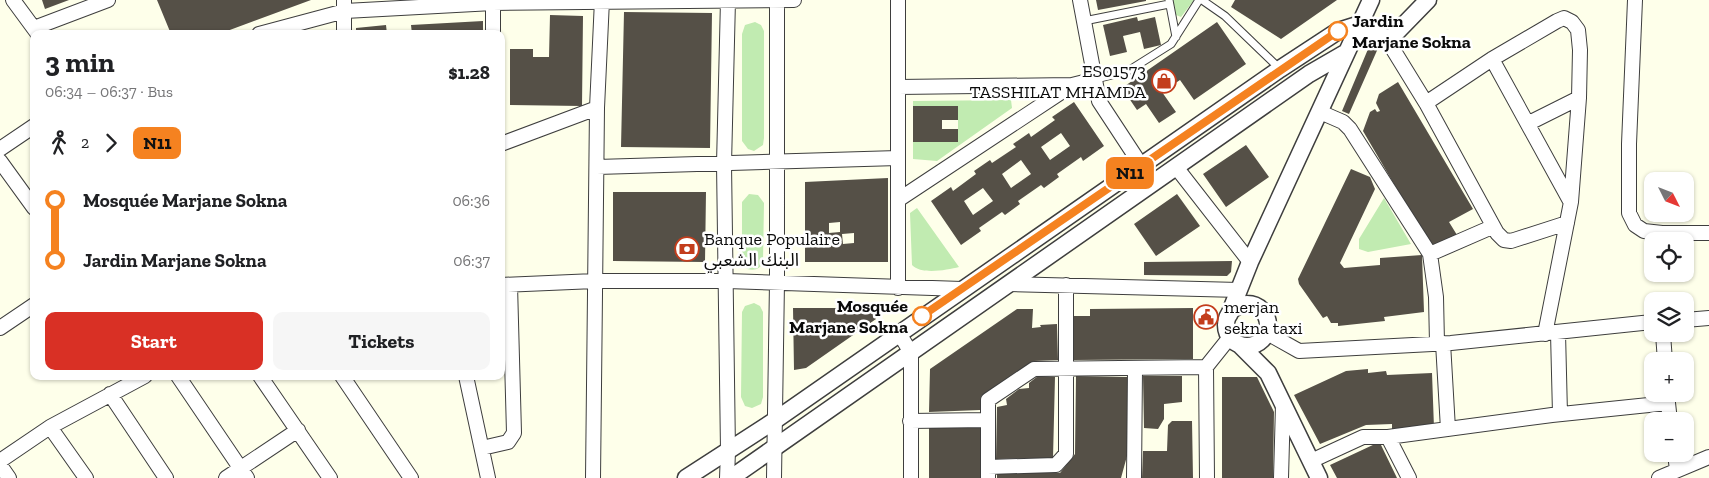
<!DOCTYPE html>
<html lang="en">
<head>
<meta charset="utf-8">
<style>
  :root { --surface:#fff; --page:#f6f6f6; --text:#202124; --muted:#757577; --accent:#d93025 }
  body { margin:0; font-family:"Zilla Slab","Noto Sans Arabic",serif; background:var(--page); color:var(--text); height:100vh; display:flex; flex-direction:column; font-size:19px; white-space:nowrap }
  * { box-sizing:border-box; margin:0 }
  p { font-size:16px; color:var(--muted) }
  .icon { flex:none; width:28px; height:28px; fill:none; stroke:currentColor; stroke-width:2; stroke-linecap:round; stroke-linejoin:round }
  .map { position:relative; flex:1; overflow:hidden }
  .drawer { position:absolute; left:30px; top:30px; width:475px; height:350px; display:flex; flex-direction:column; background:var(--surface); border-radius:10px; box-shadow:0 1px 4px #0004 }
  .drawer>* { flex:none }
  .badge { padding:0 10px; border-radius:8px; font-size:18px; line-height:32px }
  .needle { width:32px; rotate:132deg }
  .buttons { position:absolute; left:1644px; top:172px; display:grid; gap:10px }
  .buttons a { display:grid; place-items:center; width:50px; height:50px; border-radius:10px; background:var(--surface); box-shadow:0 1px 4px #0004; font-size:25px }
  .map>.badge { position:absolute; translate:-50% -50%; box-shadow:0 0 0 2px #fff }
  .legs { display:flex; align-items:center; gap:8px; height:55px; padding:0 15px; font-size:16px }
  .legs p { margin-inline-start:auto }
  .summary { display:flex; align-items:center; justify-content:space-between; height:85px; padding:0 15px }
  h1 { font-size:28px; font-weight:700; line-height:38px }
  .cta { display:flex; gap:10px; margin-top:auto; padding:10px 15px }
  .cta a { flex:1; height:58px; border-radius:10px; background:var(--accent); color:#fff; font-size:20px; font-weight:700; line-height:58px; text-align:center }
  .cta a+a { background:var(--page); color:var(--text) }
  ul { padding:0 15px; list-style:none }
  li { display:flex; align-items:center; gap:18px; height:60px; font-size:19px }
  li i { display:grid; place-items:center; width:8px; height:100%; margin:0 6px; background:currentColor }
  li i::after { content:''; width:12px; height:12px; margin:-6px; border:4px solid; border-radius:50%; background:var(--surface) }
  li p { margin-inline-start:auto }
  li:first-child i { background:linear-gradient(#0000 50%,currentColor 0) }
  li:last-child i { background:linear-gradient(currentColor 50%,#0000 0) }
  .map>svg:first-child { display:block }
  .green { fill:#c1ebb1 }
  .building { fill:#555047; fill-rule:evenodd }
  .lines { fill:none; stroke-linecap:round; stroke-linejoin:round }
  .service-casing { stroke:#3e3e3e; stroke-width:9 }
  .minor-casing { stroke:#3e3e3e; stroke-width:16 }
  .tertiary-casing { stroke:#3e3e3e; stroke-width:19 }
  .service { stroke:#fff; stroke-width:7 }
  .minor { stroke:#fff; stroke-width:14 }
  .tertiary { stroke:#fff; stroke-width:16 }
  .line-1-casing { stroke:#fff; stroke-width:11 }
  .line-1 { stroke:#f58220; stroke-width:8 }
  .stop-1-dot { fill:#fff; stroke:#f58220; stroke-width:2.5 }
  .labels { text-anchor:middle; stroke-width:5; stroke-linejoin:round; paint-order:stroke }
  .stop-label { font-size:18px; font-weight:bold; fill:#0b0b0b; stroke:#fff; text-anchor:start }
  .poi-label { font-size:18px; fill:#0b0b0b; stroke:#fff; text-anchor:start }
</style>
</head>
<body>
<div class="map">
<svg width="1709" height="478" viewBox="0 0 1709 478">
  <rect width="100%" height="100%" fill="#feffea"/>
  <path class="green" d="M1173 0H1194L1181 17 1176 15Z
    M755 22 761 25 764 31V138L763 145 754 151 748 149 742 141V34L745 25Z
    M1011 100 1012 108 937 161 913 159V142H958V107L913 106V101Z
    M749 194 758 195 764 203 763 261C761 269 755 271 747 269L742 261V202Z
    M1384 198 1411 244 1368 252 1359 249V239Z
    M917 208 959 267C947 270 921 275 912 265L910 213Z
    M754 303 760 306 763 312V397L761 404 752 408 745 406 741 397 742 312 745 306Z"/>
  <path class="building" d="M42 0H69L45 9Z
    M157 0H311L219 34H171Z
    M1096 0H1146V1L1098 10Z
    M1235 0H1337L1281 39 1231 7Z
    M624 12 712 13 710 148 621 147Z
    M550 15 583 16 582 106 510 105V49H533V57H549Z
    M1137 17 1138 21 1155 17 1161 45 1144 49 1140 32 1123 36 1127 52 1110 56 1103 25Z
    M483 21V34H412L411 25Z
    M1217 22 1246 64 1194 100 1180 80 1162 92 1176 112 1159 123 1146 104 1137 110 1122 88Z
    M386 25 387 34H356V28Z
    M1371 42 1379 46 1349 114 1342 111Z
    M1398 82 1473 209 1449 222 1457 235 1432 249 1363 131 1370 112 1375 109 1377 112 1380 111 1376 103 1379 94Z
    M1074 102 1104 146 1083 161 1081 157 1057 174 1059 177 1044 188 1041 185 1018 201 1020 204 1005 215 1002 212 979 228 981 231 961 245 931 201 951 187 953 191 976 174 974 171 990 160 992 163 1016 147 1013 144 1029 133 1031 137 1055 120 1052 117ZM1061 133 1070 146 1050 160 1041 147ZM1021 160 1031 174 1011 188 1002 174ZM983 188 993 201 973 215 964 201Z
    M913 106H958V120H942V129H958V142H913Z
    M1246 145 1269 177 1226 207 1203 174Z
    M1351 169 1370 177 1375 189 1340 263 1344 268 1380 265V258L1422 255 1424 312 1384 317 1385 321 1338 326V323H1331L1327 316 1323 318 1299 284 1298 279Z
    M888 178V262H805V182ZM840 222V232L829 233V223ZM854 233V243L843 244 842 234Z
    M613 192H706L705 262 613 261Z
    M1177 194 1200 226 1156 256 1134 224Z
    M1232 261 1231 272 1227 276 1144 275V262Z
    M793 308H871L876 319 806 368 794 370Z
    M1193 308V359L1073 360 1074 316H1090V309Z
    M1017 309H1033L1032 328 1041 327 1040 325 1057 324 1058 360 1034 361 981 396 980 410 929 412 930 369Z
    M1368 369V373L1386 371 1387 375 1432 373 1434 428 1392 431V424L1366 425 1320 444 1294 395 1346 371Z
    M1038 376 1055 377 1053 458 996 459 997 407 1007 405 1006 399 1019 389 1029 388V383Z
    M1076 376 1127 377V456L1121 478H997V473H1060L1075 454Z
    M1143 376H1182V402L1164 404V419L1158 429 1144 428Z
    M1222 377H1257L1274 412 1273 478H1222Z
    M1172 421H1192L1193 478H1142L1143 451H1167L1168 425Z
    M929 427H980V478H929Z
    M1375 444 1381 445 1397 478H1337L1330 465Z"/>
  <g class="lines">
    <g class="service-casing">
      <path id="service" d="M1169 0 1176 37
        M1202 0 1225 16 1279 68
        M1084 21 1169 4
        M1096 79 1128 71 1171 44 1199 0"/>
    </g>
    <g class="minor-casing">
      <path id="minor" d="M13 0 38 34
        M344 0V34
        M898 0V288
        M1080 0 1099 101 1141 165
        M1635 0 1629 144V213L1635 225 1644 231 1662 233H1709
        M34 28 108 0
        M259 34 345 11 493 3 794 0
        M493 34V0
        M1386 38 1426 103 1497 233 1504 240 1511 241 1567 223
        M1492 59 1570 201
        M898 87 1072 85
        M1426 103 1492 59 1557 21 1564 18 1572 22 1578 30 1580 50 1579 98 1571 202 1545 334
        M1320 112 1343 122 1350 129 1430 254 1436 297 1437 343
        M1529 123 1579 98
        M501 144 597 108
        M0 149 34 126
        M0 161 34 208
        M597 167 898 158
        M1176 167 1250 262
        M898 200 1072 85 1096 79
        M1430 254 1492 227
        M1010 284 1239 290
        M501 285 595 281H727L962 289
        M1685 320 1709 318
        M0 328 34 305
        M899 333 911 353V478
        M1267 333 1299 351 1451 343 1652 322
        M1558 333 1560 414
        M1663 334 1665 361
        M1443 343 1448 429
        M178 376 247 478
        M260 376 330 478
        M342 376 411 478
        M466 376 488 478
        M110 394 166 478
        M1667 394 1670 421
        M910 421 987 420
        M50 427 86 478
        M1388 437 1409 478
        M482 448 508 442 514 433 510 285
        M1675 454 1677 470
        M0 461 50 427 145 376
        M1311 461 1363 437H1388L1552 415 1668 403
        M0 465 9 478
        M988 467 1056 465 1066 454V285
        M226 478 298 430
        M593 478 597 108 602 0
        M727 478 728 451 724 164 728 0
        M774 478 777 282V0
        M988 478V400L1034 369 1206 367
        M1134 478 1135 369
        M1207 478 1206 367 1230 337
        M1281 478 1283 405
        M1659 478 1709 457"/>
    </g>
    <g class="tertiary-casing">
      <path id="tertiary" d="M1226 325a21 21 0 1 1 42 0a21 21 0 1 1-42 0Z
        M1229 315 1250 262 1371 0
        M1240 345 1268 373 1319 478
        M686 478 774 421 1280 69 1338 31 1360 24 1386 38 1392 37 1428 0
        M731 478 1309 74 1347 52"/>
    </g>
    <use href="#service" class="service"/>
    <use href="#minor" class="minor"/>
    <use href="#tertiary" class="tertiary"/>
  </g>
  <g class="lines">
    <g class="line-1-casing">
      <path id="line-1" d="M922 316 1338 31"/>
    </g>
    <use href="#line-1" class="line-1"/>
  </g>
  <defs>
    <g id="shop-ring" transform="scale(1.25)"><circle r="9.5" fill="#fff" stroke="#c33d1c" stroke-width="1.5"/><path d="M-5-2.5h2.3a2.7 3.5 0 0 1 5.4 0H5L5.5 6h-11ZM-1.5-2.5h3a1.5 2.3 0 0 0-3 0Z" fill="#c33d1c"/></g>
    <g id="bank-ring" transform="scale(1.25)"><circle r="9.5" fill="#fff" stroke="#c33d1c" stroke-width="1.5"/><path d="M-6-4H6V4H-6ZM0-2.3a2.3 2.3 0 1 0 0 4.6a2.3 2.3 0 1 0 0-4.6Z" fill="#c33d1c"/></g>
    <g id="civic-ring" transform="scale(1.25)"><circle r="9.5" fill="#fff" stroke="#c33d1c" stroke-width="1.5"/><path d="M-.6-6.5H3V-4.5H.6V-3L4-1V1h2V6H-6V1h2V-1L-.6-3ZM-1.2 2.5V6h2.4V2.5Z" fill="#c33d1c"/></g>
  </defs>
  <g fill-rule="evenodd">
    <use href="#shop-ring" x="1164" y="81"/>
    <use href="#bank-ring" x="687" y="249"/>
    <use href="#civic-ring" x="1206" y="317"/>
  </g>
  <g class="stop-1-dot">
    <circle cx="1338" cy="31" r="9"/>
    <circle cx="922" cy="316" r="9"/>
  </g>
  <g class="labels">
    <g class="stop-label">
      <text x="1352" y="27">Jardin<tspan x="1352" dy="21">Marjane Sokna</tspan></text>
      <text x="908" y="312" text-anchor="end">Mosquée<tspan x="908" dy="21">Marjane Sokna</tspan></text>
    </g>
    <g class="poi-label">
      <text x="1146" y="77" text-anchor="end">ES01573<tspan x="1146" dy="21">TASSHILAT MHAMDA</tspan></text>
      <text x="704" y="245">Banque Populaire<tspan x="704" dy="21">البنك الشعبي</tspan></text>
      <text x="1224" y="313">merjan<tspan x="1224" dy="21">sekna taxi</tspan></text>
    </g>
  </g>
</svg>
<div class="buttons">
<a><svg class="needle" viewBox="-14 -14 28 28"><path d="M0-13l5 13h-10z" fill="#e53935"/><path d="M0 13l5-13h-10z" fill="#757577"/></svg></a>
<a><svg class="icon" aria-label="locate" viewBox="0 0 24 24"><circle cx="12" cy="12" r="6"/><path d="M12 2v4M12 18v4M2 12h4M18 12h4"/></svg></a>
<a><svg class="icon" aria-label="layers" viewBox="0 0 24 24"><path d="M12 4l9 5-9 5-9-5zM3 14l9 5 9-5"/></svg></a>
<a>+</a>
<a>−</a>
</div>
<b class="badge" style="left:1130px;top:173px;background:#f58220;color:#111">N11</b>
<section class="drawer">
<div class="summary"><div><h1>3 min</h1><p>06:34 – 06:37 · Bus</p></div><b>$1.28</b></div>
<div class="legs"><svg class="icon" aria-label="walk" viewBox="0 0 24 24"><circle cx="13" cy="4" r="2"/><path d="M13 8l-2 6 4 7M11 14l-3 7M7 12l3-4h3l4 4"/></svg>2<svg class="icon" aria-label="forward" viewBox="0 0 24 24"><path d="M9 5l7 7-7 7"/></svg><b class="badge" style="background:#f58220;color:#111">N11</b></div>
<ul>
<li><i style="color:#f58220"></i><b>Mosquée Marjane Sokna</b><p>06:36</p></li>
<li><i style="color:#f58220"></i><b>Jardin Marjane Sokna</b><p>06:37</p></li>
</ul>
<div class="cta"><a>Start</a><a>Tickets</a></div>
</section>
</div>
</body>
</html>
